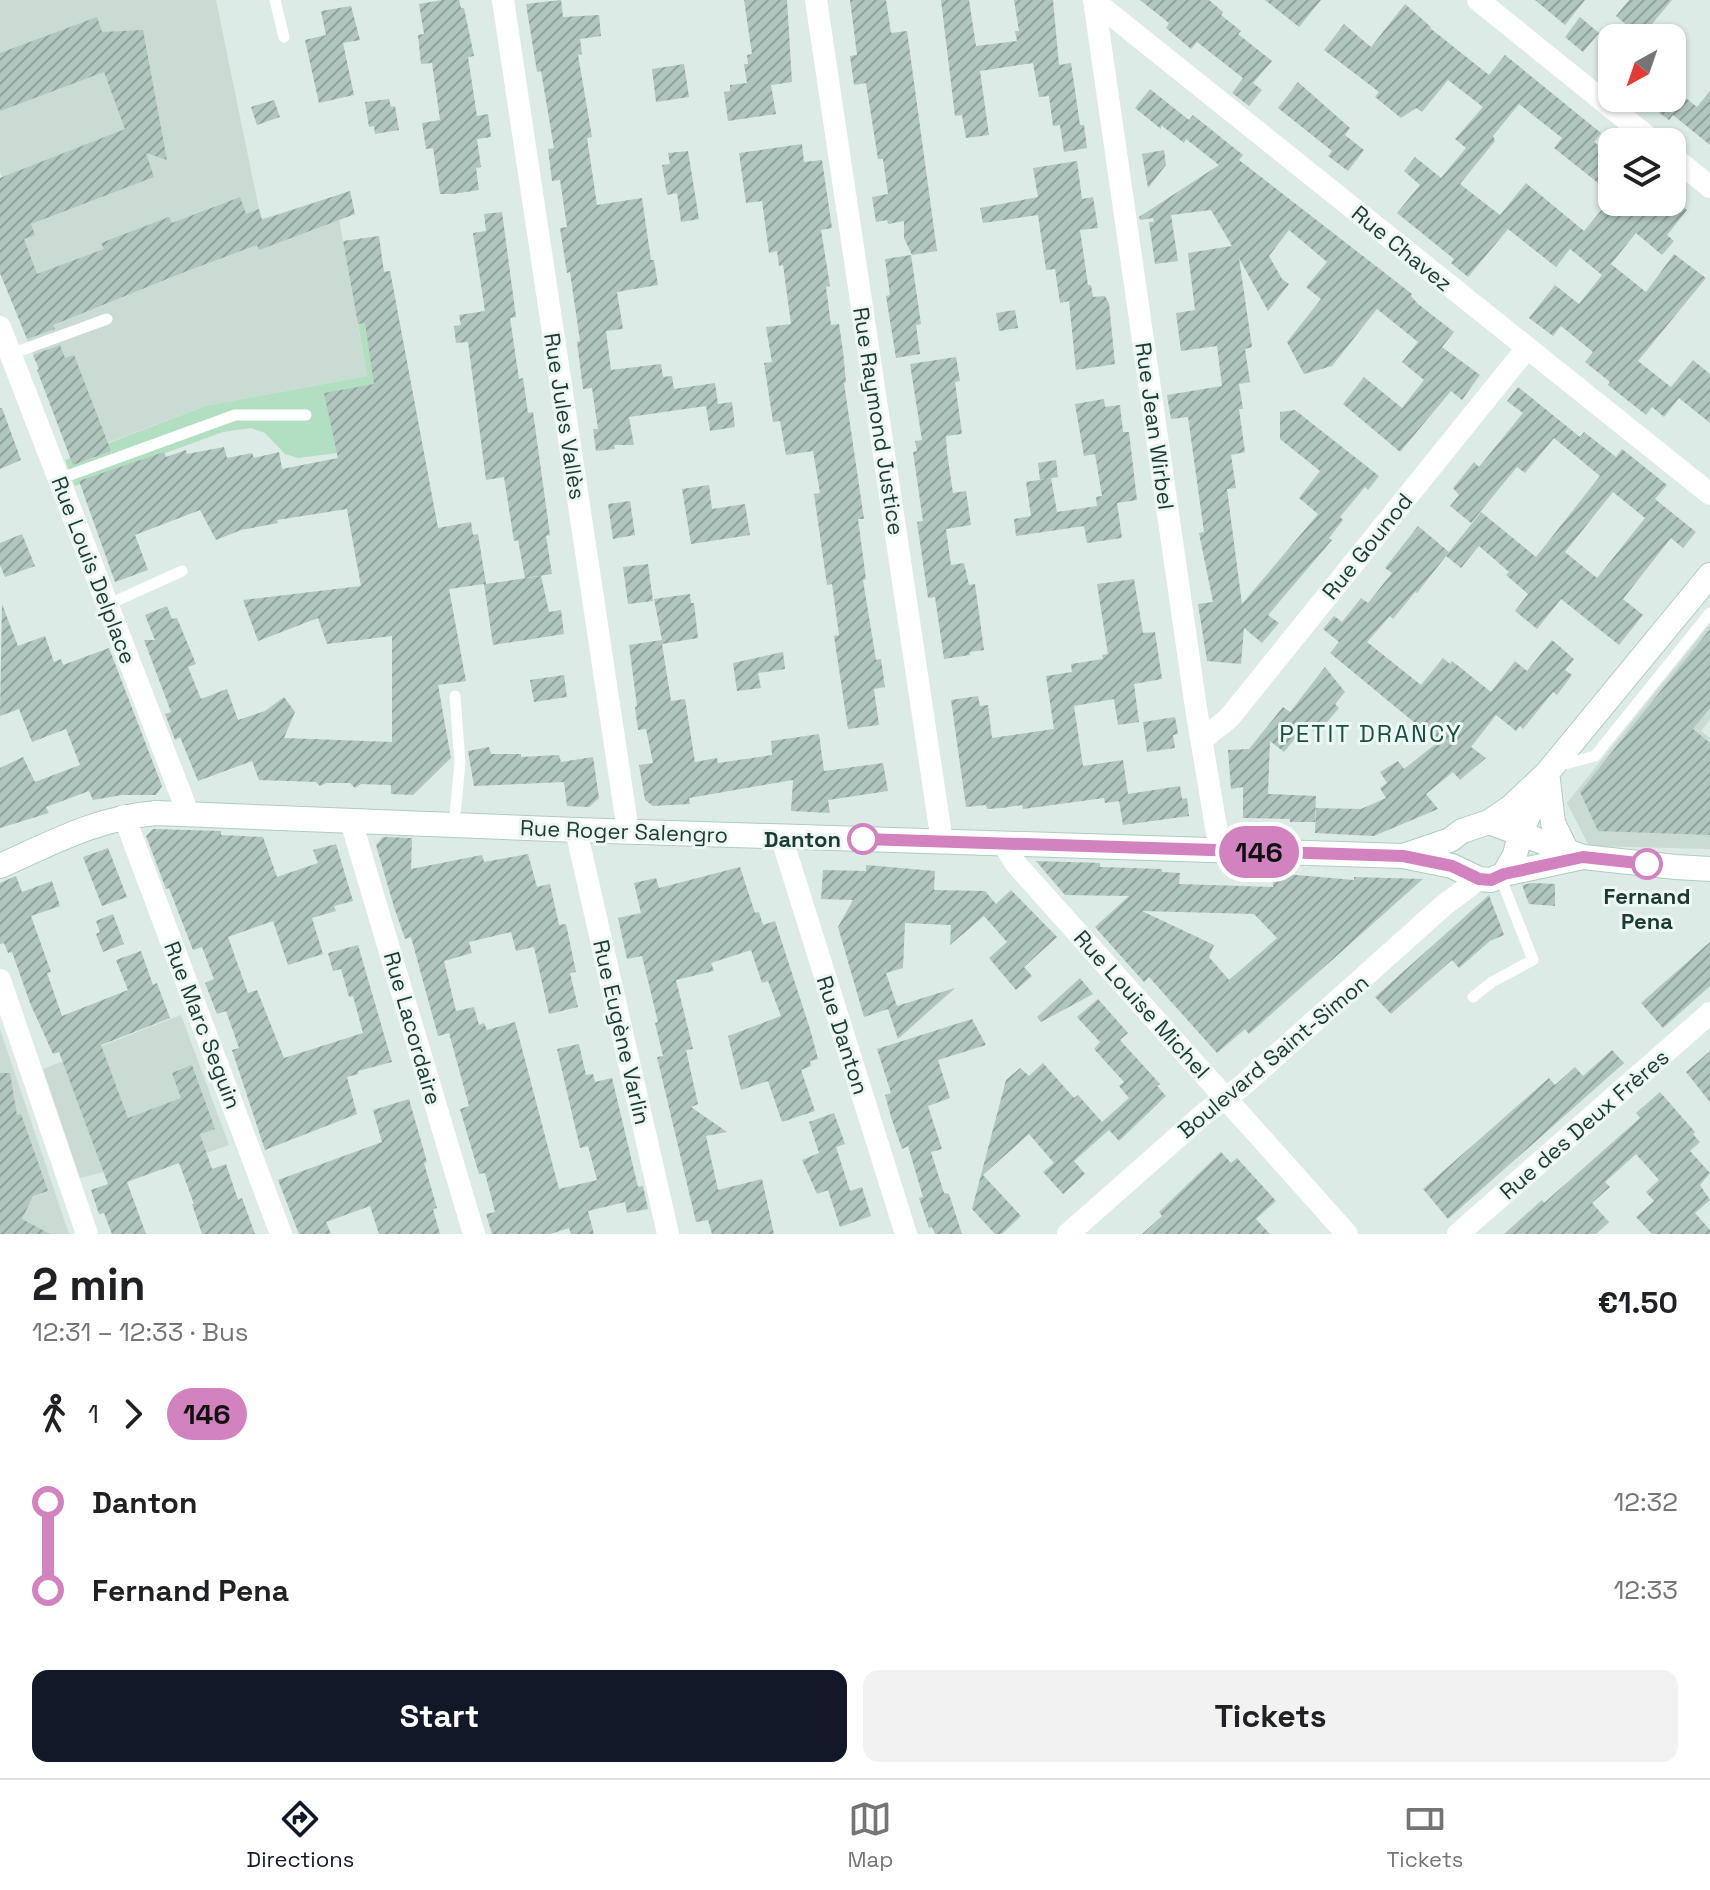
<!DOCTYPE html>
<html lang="en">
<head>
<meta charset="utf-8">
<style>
  :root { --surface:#fff; --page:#f2f2f2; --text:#202124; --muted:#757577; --line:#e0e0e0; --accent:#111827 }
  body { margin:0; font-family:"Space Grotesk",sans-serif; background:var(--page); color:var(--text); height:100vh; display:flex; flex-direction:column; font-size:30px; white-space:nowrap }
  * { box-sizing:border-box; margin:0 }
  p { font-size:26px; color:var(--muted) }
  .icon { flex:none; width:44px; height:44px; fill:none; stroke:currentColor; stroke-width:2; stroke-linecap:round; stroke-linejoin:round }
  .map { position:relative; height:1234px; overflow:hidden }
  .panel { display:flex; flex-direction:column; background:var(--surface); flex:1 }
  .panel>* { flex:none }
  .badge { padding:0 16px; border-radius:26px; font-size:28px; line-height:52px }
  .needle { width:52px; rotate:220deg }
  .fabs { position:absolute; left:1598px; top:24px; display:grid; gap:16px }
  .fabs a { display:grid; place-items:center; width:88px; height:88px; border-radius:16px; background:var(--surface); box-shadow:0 2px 6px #0004; font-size:40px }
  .map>.badge { position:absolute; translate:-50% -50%; box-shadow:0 0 0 4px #fff }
  .legs { display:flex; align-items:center; gap:12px; height:88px; padding:0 32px; font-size:26px }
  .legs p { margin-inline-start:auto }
  .headline { display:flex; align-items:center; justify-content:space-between; height:136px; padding:0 32px }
  h1 { font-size:44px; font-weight:800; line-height:60px }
  .button { display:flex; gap:16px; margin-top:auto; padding:16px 32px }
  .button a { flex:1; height:92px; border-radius:16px; background:var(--accent); color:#fff; font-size:32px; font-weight:800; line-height:92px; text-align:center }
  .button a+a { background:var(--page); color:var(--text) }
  ul { padding:0 32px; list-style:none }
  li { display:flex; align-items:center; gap:28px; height:88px; font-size:30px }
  li i { display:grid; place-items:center; width:12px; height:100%; margin:0 10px; background:currentColor }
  li i::after { content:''; width:20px; height:20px; margin:-10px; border:6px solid; border-radius:50%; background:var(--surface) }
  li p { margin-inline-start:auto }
  li:first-child i { background:linear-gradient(#0000 50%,currentColor 0) }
  li:last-child i { background:linear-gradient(currentColor 50%,#0000 0) }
  .menu { display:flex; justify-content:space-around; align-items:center; height:112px; border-top:2px solid var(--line); background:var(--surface); font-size:22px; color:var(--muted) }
  .menu a { display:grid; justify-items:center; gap:4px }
  .menu .active { color:var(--accent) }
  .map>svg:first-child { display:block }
  .built { fill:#cadbd4 }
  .grass { fill:#b2dfc1 }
  .building { fill:url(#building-hatch); fill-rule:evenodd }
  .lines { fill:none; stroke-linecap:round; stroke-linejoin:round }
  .secondary-casing { stroke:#aeccc3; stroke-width:26 }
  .lane { stroke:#fff; stroke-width:11 }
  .street { stroke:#fff; stroke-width:22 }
  .secondary { stroke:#fff; stroke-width:24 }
  .line-1-casing { stroke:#fff; stroke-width:18 }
  .line-1 { stroke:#d282be; stroke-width:12 }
  .stop-1-dot { fill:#fff; stroke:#d282be; stroke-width:4 }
  .labels { text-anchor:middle; stroke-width:6; stroke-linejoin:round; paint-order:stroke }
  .street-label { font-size:22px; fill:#1d3b35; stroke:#edf7f3 }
  .stop-label { font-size:22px; font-weight:bold; fill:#1d3b35; stroke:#edf7f3; text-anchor:end }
  .neighbourhood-label { font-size:24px; letter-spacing:2px; fill:#174f45; stroke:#edf7f3 }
</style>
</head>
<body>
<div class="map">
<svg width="1710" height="1234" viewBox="0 0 1710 1234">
  <defs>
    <pattern id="building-hatch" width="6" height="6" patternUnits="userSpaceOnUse" patternTransform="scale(2)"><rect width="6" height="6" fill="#b1c6be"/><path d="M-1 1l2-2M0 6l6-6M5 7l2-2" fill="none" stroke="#8fa29b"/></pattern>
  </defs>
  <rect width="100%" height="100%" fill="#dcebe5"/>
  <path class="built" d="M0 0H216L261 219 335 196 367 376 205 406 70 457 34 356 0 273V229L18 222 0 171Z
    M1710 624V719L1701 731 1710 738V849L1589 846 1567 803Z
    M181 1015 229 1145 150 1173 145 1162 80 1178 43 1069Z
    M0 1029 69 1234H0Z"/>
  <path class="grass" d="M390 271 443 556 357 565 337 453 298 458 285 454 265 433 251 428 223 432 75 486 65 460 205 406 367 376 350 277Z"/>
  <path class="building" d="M442 0H459L461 8H464L474 56 468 57 477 116 488 114 491 137 477 139 481 167 476 168 479 190 453 194H440L433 148 426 149 422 123 440 120 432 63 421 64 418 35 424 34 419 4Z
    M561 0 563 17 599 15 601 36 580 39 582 54 578 55 592 137 587 138 597 205 642 198 651 260H654L658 285 617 292 623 329 606 331 611 370 661 364 663 377 672 376 674 389 715 383 718 404 732 402 735 427 710 431 706 406 629 417 634 445H614L615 449 596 451 593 429H598L592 388 583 389 577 342 580 341 570 272 567 273 560 228 567 227 560 180 552 181 548 149 554 148 541 71 537 72 526 4Z
    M744 0H787L792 82 771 85 776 114 728 121 724 92 730 91V85L747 83 744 64H748L747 55 752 54Z
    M850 0H886L891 33 907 31 937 251 912 255 904 238V221L888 224 887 220 876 222 872 197 888 194 883 159H878L866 83 854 85 850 56 857 55Z
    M941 0H969L976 46 1017 41 1015 31H1019L1014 0H1053L1059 65 1071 63 1080 125H1084L1087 148 1064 152 1060 125 1053 126 1049 96 1039 97 1033 63 980 71 989 135 966 138 962 115 955 116Z
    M1140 0H1209L1223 12 1221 15 1241 31 1238 34 1272 61 1253 83 1262 90 1249 106 1232 93 1243 78 1197 42 1191 49 1166 28 1169 23Z
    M1265 0H1321L1299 27Z
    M1535 0H1585L1565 25Z
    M1629 0H1672L1641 37 1616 16Z
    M1405 4 1431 27 1430 28 1489 75 1505 55 1601 133 1594 142 1612 157V194L1554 148 1562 138 1519 104 1493 136 1495 141 1460 184 1500 215 1526 183 1584 231 1608 202H1677L1687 210 1667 235 1674 241 1662 255 1636 233 1602 275 1570 249 1556 267 1508 229 1468 277 1451 263 1454 259 1397 213 1420 185 1404 171 1415 157 1441 178 1466 148 1455 139 1483 107 1448 80 1422 112 1416 108 1401 118 1375 97 1379 92 1324 50 1344 24 1371 47Z
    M351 6 360 40 343 43 354 95 319 103 305 40 326 35 321 11Z
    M97 17 102 32 143 30 167 160 146 153 154 177 31 224 35 235 24 239 37 274 104 249 101 243 169 217 172 223 240 197 246 214 259 209 262 220 350 191 355 214 259 250 257 245 187 271 53 325 55 329 27 339 0 273V178L125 129 104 72 0 111V53Z
    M1580 17 1599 33 1583 52 1565 37Z
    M684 64 689 97 656 102 652 69Z
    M1298 82 1350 128 1345 135 1364 150 1348 171 1328 156 1332 151 1278 108Z
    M1672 87 1697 107 1710 91V145L1673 115 1669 120 1640 98H1672Z
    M1150 89 1189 120 1193 115 1243 155 1239 160 1412 294 1411 296 1418 304 1454 332 1442 347 1480 375 1462 400 1451 391 1400 452 1343 404 1364 377 1402 408 1424 380 1402 362 1418 342 1377 309 1332 366 1304 374 1287 342 1321 299 1306 287 1327 262 1289 230 1269 256 1282 279 1289 284 1268 311 1239 258 1252 347 1245 349 1250 382 1239 384 1243 409H1239L1245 452 1231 455 1236 488 1227 489 1242 604 1318 514 1299 498 1320 471 1280 439V412L1295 410 1379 476 1368 490 1365 487 1340 517 1343 520 1329 538 1332 540 1268 615 1279 623 1262 643 1244 628 1241 664 1207 661 1198 604 1213 602 1199 533 1204 532 1188 417 1171 419 1167 395 1222 386 1217 346 1181 351 1176 313 1195 310 1188 253 1232 246 1211 210 1171 215 1178 261 1155 264 1149 222H1154L1153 218 1140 220 1139 217 1219 165 1186 139 1184 143 1161 125V129L1135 108Z
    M389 99 391 107 395 106 399 130 375 134 374 126 369 127 365 102Z
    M274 100 280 117 257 125 251 107Z
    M802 144 804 162 822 160 832 228 821 230 830 286 826 287 831 325 839 324 843 351 846 382 844 383 864 519H858L866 579 863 580 876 660 881 659 885 687 874 689 879 725 848 729 834 636 839 635 832 584 827 585 814 494 820 493 813 451 786 455 780 421 773 422 764 363 772 362 766 327 791 324 783 265 779 266 777 251 769 253 762 201 746 203 739 153Z
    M1164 150 1166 165 1148 188 1142 154Z
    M688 151 699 219 681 222 677 193 667 195 662 165 670 164 668 153Z
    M1077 161 1082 199 1093 197 1098 228 1080 230 1088 285H1091L1093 297 1105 296 1109 303 1115 364 1076 370 1069 301 1060 303 1055 269 1046 270 1038 215 983 223 980 208 1038 197 1033 168Z
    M502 212 516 317 510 318 519 379 523 378 528 413 533 412 550 535 546 536 552 574 525 578 518 540 514 541 504 477 486 480 468 342 456 343 454 326 461 325 459 315 485 311 473 233 486 231 484 214Z
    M379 236 384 272 390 271 438 528 471 522 473 535 478 534 486 584 541 576 549 612 561 610 564 634 493 645 484 584 449 589 466 681 438 685 451 758 413 795 391 794V785L361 784 355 788 350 783H326L320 786 316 782 259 780 252 761 198 781 180 737 175 740 165 714 171 712 144 640H155L145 615 167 606 172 619 177 618 196 664 188 667 201 699 227 689 238 720 265 711 284 697 295 712 284 738 392 742V636L327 644 318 618 258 641 243 600 361 586 347 509 277 520 278 523 241 530 216 540 200 510 135 535 148 570 115 582 79 481 164 452 166 457 186 450 187 454 224 447 227 458 252 453 254 458 279 452 282 469 338 458 324 393 374 384 365 323 358 324 343 241Z
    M1674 254 1706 278 1638 361 1671 387 1693 360 1710 374V423L1679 398 1664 417 1652 407 1646 415 1608 385 1610 382 1585 362 1593 352 1561 326 1553 336 1529 318 1555 285 1579 304 1611 264 1646 292Z
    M911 255 921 324 916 325 920 354 896 358 886 296 890 295 885 259Z
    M1015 310 1018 328 999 331 996 313Z
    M60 345 65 358 74 355 111 451 73 465 37 370 39 369 33 355Z
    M956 357 960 381 955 382 962 434 946 436 947 453 953 493 966 491 971 525 946 529 951 565 964 563 969 585 975 584 984 650 970 652V655L944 659 935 597 928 598 917 522 923 521 913 452 917 451 915 441 922 440 910 364Z
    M1518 387 1580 437 1584 432 1616 457 1622 449 1667 485 1655 499 1696 532 1683 548 1671 538 1623 599 1643 615 1619 645 1561 599 1537 629 1515 611 1528 594 1506 575 1509 572 1479 546 1461 568 1446 556 1417 593 1415 592 1393 619 1390 616 1367 642 1421 685 1443 658 1450 664 1452 661 1491 692 1515 661 1527 671 1552 640 1574 659 1565 670 1572 675 1557 695 1553 692 1523 729 1520 726 1516 731 1496 715 1471 747 1486 758 1460 780 1453 772 1426 794 1438 809 1374 836 1315 833 1316 808 1361 809 1386 798 1380 788 1387 783 1380 772 1398 761 1404 769 1438 742 1330 653 1339 642 1323 629 1334 616 1342 622 1361 598 1368 603 1392 573 1385 568 1418 526 1449 552 1481 512 1536 557 1600 476 1554 438 1525 473 1517 467 1471 523 1450 506 1459 495 1453 488 1474 462 1479 467 1523 413 1507 401ZM1613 492 1645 518 1597 578 1565 552Z
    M1104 399 1105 407 1120 405 1123 432H1129L1137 500 1117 503 1122 538 1087 543 1084 526 1016 536 1014 519 1031 516 1026 482 1051 478 1057 512 1097 506 1096 497 1102 496 1095 454 1084 456 1075 404Z
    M0 408H2L21 460 0 469Z
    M1056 460 1058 477 1040 480 1038 463Z
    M709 485 712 509 745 504 750 535 691 544 682 489Z
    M630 501 635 535 613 539 608 504Z
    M22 534 35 566 5 577 0 565V543Z
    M648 564 653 601 628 604 623 567Z
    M1134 579 1143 633 1155 632 1162 679 1134 684 1139 722 1118 725 1114 699 1074 706 1083 766 1123 760 1128 794 1180 786 1182 799 1187 798 1189 816 1123 825 1119 801 1105 803 1104 798 1023 809 1022 805 1002 808 987 809 986 805 966 807 951 700 978 696 980 706 988 705 992 738 1054 729 1046 676 1072 672 1071 664 1103 659 1102 655 1108 654 1097 584Z
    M690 594 691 603H694L698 638 662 644 671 701 685 699 695 762 717 758 718 763 772 755 771 741 819 734 824 771 883 763 888 791 828 800 830 813 791 811 793 780 689 798 690 804 653 806 645 800 639 765 653 763 646 729 638 730 635 707 637 706 629 645 662 640 654 599Z
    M2 604 18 646 45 636 54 662 61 659 63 665 109 648 162 786 156 795H122L93 800 89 791 46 807 49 813 0 828V768L23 757 35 782 80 765 66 729 32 742 19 709 0 716Z
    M1710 629V708L1693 729 1710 743V835L1598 831 1580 792Z
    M783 652 785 669 758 673 761 688 737 691 733 663Z
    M1325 667 1345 692 1335 704 1339 708 1317 734 1306 725 1284 752 1270 741 1268 794 1316 796 1315 822H1290V819L1243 818V787L1231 789 1228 750 1249 749 1283 707 1290 712Z
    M564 675 567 697 534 702 530 680Z
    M1175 717 1178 734 1173 735 1175 748 1147 752 1143 722Z
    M489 747 491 754H521V757L559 755 561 762 593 757 599 798 589 807 567 806 564 782 474 786 468 751Z
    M153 829 221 831V835L263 837 277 877 318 863 313 850 336 844 353 901 334 906 336 911 312 918 323 954 288 965 273 921 228 937 248 993 257 990 284 1058 363 1033 353 996 349 997 341 969 333 971 328 953 358 945 392 1062 358 1071V1074L347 1077 357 1114 265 1150 232 1050 239 1048 226 1011 217 1014 205 983 214 979 202 947 193 950 169 888 166 889 146 836Z
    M383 837 412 838 411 869 482 855 484 862 528 854 537 887 550 884 559 925 566 924 576 972 570 973 578 1007 549 1014 534 947 516 951 511 932 469 942 472 953 444 961 456 1011 474 1007 479 1025 484 1023 487 1030 515 1022 559 1189 597 1180 588 1146 580 1148 557 1049 579 1044 586 1075 593 1074 595 1082 612 1078 638 1187 643 1186 648 1209 627 1213 625 1202 588 1211 594 1234H571L569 1228 550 1234H492L486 1214 495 1212 485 1173 479 1174 460 1109 469 1106 449 1033 438 1036 411 937 405 939 394 907 376 845Z
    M108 848 127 897 102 906 83 857Z
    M1036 861 1100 863V867L1162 869V872L1180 873 1179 884 1273 887 1274 873 1354 880V877L1423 879 1249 1034 1245 1029 1217 1053 1149 977 1144 982 1095 927 1129 896 1065 895ZM1142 911 1254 914 1277 938 1229 980 1209 957 1214 945Z
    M866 865 935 871 934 890 985 891 996 904 1011 890 1057 937 1024 967 1032 976 1016 990 989 958 1007 942 984 916 950 945 951 925 905 923 903 968 886 973 897 1006 955 988 898 1039 888 1009 864 1017 838 927 853 900 821 899 823 870 866 871Z
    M740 867 755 913 759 912 763 925 775 921 810 1029 818 1059 810 1061 811 1066 801 1070 815 1111 782 1122 768 1081 741 1090 728 1036 781 1016 768 981 762 983 751 950 711 963 714 971 676 980 693 1049 686 1050 698 1104 691 1107 727 1132 706 1136 718 1190 762 1179 774 1234H712L708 1220 696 1222 657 1057 663 1056 655 1023 658 1022 642 956 627 959 618 918 641 913 634 883 656 878 659 888Z
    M16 876 22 892 52 881 60 906 31 916 51 972 47 973 62 1016 128 990 116 960 141 951 153 985 157 983 170 1018 101 1045 128 1118 181 1098 172 1073 192 1065 215 1129 200 1134 212 1169 226 1164 238 1200 242 1198 255 1234H202L192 1204H194L179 1163 127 1182 146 1234H112L104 1213 99 1214 91 1190 108 1184 59 1052 53 1054 30 1003 12 952 8 953 4 943 0 944V883Z
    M1532 883 1555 884V906L1529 904 1522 885Z
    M1489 895 1504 935 1490 941 1459 968 1452 960 1391 1014 1375 997Z
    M113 914 124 944 103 952 96 934 100 932 96 921Z
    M1710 942V986L1663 1028 1641 1003Z
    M1080 978 1093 994 1041 1022 1037 1017Z
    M1098 999 1128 1033 1120 1040 1160 1084 1157 1086 1166 1096 1119 1141 1109 1130 1074 1161 1085 1174 1063 1194 1043 1172 1054 1163 1029 1134 983 1175 1021 1216 1002 1234H995L972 1209 1006 1080 1020 1068 1029 1076 1043 1063 1074 1098 1078 1095 1102 1122 1129 1098 1119 1086 1124 1082 1094 1049 1100 1042 1077 1017Z
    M972 1019 986 1045 938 1060 950 1098 928 1106 942 1149 931 1152 944 1193 949 1194 962 1234H935L932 1227 929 1228 919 1198 923 1197 908 1146 902 1149 891 1117 885 1095 891 1093 877 1049Z
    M1612 1050 1624 1063 1448 1219 1423 1189 1549 1078 1555 1085 1575 1067 1583 1076Z
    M1710 1051V1102L1686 1072Z
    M0 1073H10L17 1115 21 1114 48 1191 33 1196 22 1219 50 1234H0Z
    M1660 1092 1695 1132 1693 1134 1700 1142 1690 1151 1710 1173 1700 1185 1710 1200 1695 1213 1710 1230V1234H1652L1636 1217 1654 1201 1646 1192 1659 1180 1636 1154 1605 1182 1610 1187 1592 1203 1609 1222 1596 1234H1504L1542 1200 1544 1203 1640 1118 1636 1113Z
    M409 1099 427 1162 424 1163 437 1208 433 1209 440 1234H379L370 1206 326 1222 331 1234H299L278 1180 382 1142 373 1110Z
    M834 1113 845 1144 836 1147 850 1191 862 1187 871 1216 840 1227 828 1190 817 1194 802 1160 819 1153 809 1122Z
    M1221 1152 1231 1163 1237 1158 1276 1201 1256 1219 1270 1234H1142L1162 1216 1159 1212Z"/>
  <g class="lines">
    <g class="secondary-casing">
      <path id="secondary" d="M1548 780 1553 823 1567 851
        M1489 822 1511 807 1547 773 1710 575
        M1406 855 1450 840 1462 831 1489 822 1583 857 1676 867 1710 869
        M0 866C54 842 97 818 156 813L576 830 1403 856 1452 866 1479 879 1491 880 1504 874 1583 857
        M1504 874 1515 855 1520 834 1543 783"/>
    </g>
    <path class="lane" d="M275 0 284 37
      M11 354 107 319
      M59 479 235 415H306
      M107 605 182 571
      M1557 766 1595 756 1710 613
      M454 825 460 763 455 696
      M1473 997 1492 982 1533 960 1500 876"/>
    <path class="street" d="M503 0 628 831
      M816 0 942 842
      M1094 0 1196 708 1220 851
      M1478 0 1654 142
      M1094 1 1710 494
      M1672 156 1710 187
      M0 327 188 813
      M1203 739 1229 718 1527 348
      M124 816 281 1234
      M351 821 474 1234
      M576 830 668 1234
      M781 836 906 1234
      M1004 844 1016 864 1347 1234
      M0 980 87 1234
      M1068 1234 1205 1113 1242 1086 1443 906 1479 879
      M1458 1234 1710 1013"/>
    <use href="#secondary" class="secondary"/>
  </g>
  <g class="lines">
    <g class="line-1-casing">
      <path id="line-1" d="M863 839 1403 856 1452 866 1479 879 1491 880 1504 874 1583 857 1647 864"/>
    </g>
    <use href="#line-1" class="line-1"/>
  </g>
  <g class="stop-1-dot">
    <circle cx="863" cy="839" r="14"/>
    <circle cx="1647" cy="864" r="14"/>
  </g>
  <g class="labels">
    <g class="street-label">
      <text transform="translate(1402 248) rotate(39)" y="8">Rue Chavez</text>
      <text transform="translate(565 416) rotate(81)" y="8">Rue Jules Vallès</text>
      <text transform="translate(879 421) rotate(81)" y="8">Rue Raymond Justice</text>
      <text transform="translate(1155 426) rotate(82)" y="8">Rue Jean Wirbel</text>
      <text transform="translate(1367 546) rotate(-51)" y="8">Rue Gounod</text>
      <text transform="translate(94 570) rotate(69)" y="8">Rue Louis Delplace</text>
      <text transform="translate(624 831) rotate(2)" y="8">Rue Roger Salengro</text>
      <text transform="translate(1142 1004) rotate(48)" y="8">Rue Louise Michel</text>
      <text transform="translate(203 1025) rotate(69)" y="8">Rue Marc Seguin</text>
      <text transform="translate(413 1028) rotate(74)" y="8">Rue Lacordaire</text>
      <text transform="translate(622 1032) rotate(77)" y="8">Rue Eugène Varlin</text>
      <text transform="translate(843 1035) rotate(72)" y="8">Rue Danton</text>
      <text transform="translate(1273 1056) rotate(-40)" y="8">Boulevard Saint-Simon</text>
      <text transform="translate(1584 1124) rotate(-41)" y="8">Rue des Deux Frères</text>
    </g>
    <g class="stop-label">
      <text x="841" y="847">Danton</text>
      <text x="1647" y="904" text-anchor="middle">Fernand<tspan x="1647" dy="25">Pena</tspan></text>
    </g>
    <g class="neighbourhood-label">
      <text x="1371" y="742">PETIT DRANCY</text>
    </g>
  </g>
</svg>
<div class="fabs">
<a><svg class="needle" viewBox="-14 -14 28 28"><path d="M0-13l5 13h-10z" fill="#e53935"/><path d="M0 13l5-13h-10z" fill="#757577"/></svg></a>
<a><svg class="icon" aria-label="layers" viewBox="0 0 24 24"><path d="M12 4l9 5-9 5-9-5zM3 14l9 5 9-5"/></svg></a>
</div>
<b class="badge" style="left:1259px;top:852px;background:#d282be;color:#111">146</b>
</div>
<section class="panel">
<div class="headline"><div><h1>2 min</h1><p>12:31 – 12:33 · Bus</p></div><b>€1.50</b></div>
<div class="legs"><svg class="icon" aria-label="walk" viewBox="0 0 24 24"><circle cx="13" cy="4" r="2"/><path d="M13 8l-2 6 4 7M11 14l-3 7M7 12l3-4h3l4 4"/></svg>1<svg class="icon" aria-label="forward" viewBox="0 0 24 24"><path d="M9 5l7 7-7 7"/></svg><b class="badge" style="background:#d282be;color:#111">146</b></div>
<ul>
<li><i style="color:#d282be"></i><b>Danton</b><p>12:32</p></li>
<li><i style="color:#d282be"></i><b>Fernand Pena</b><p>12:33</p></li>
</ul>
<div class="button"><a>Start</a><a>Tickets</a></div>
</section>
<nav class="menu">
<a class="active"><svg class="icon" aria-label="directions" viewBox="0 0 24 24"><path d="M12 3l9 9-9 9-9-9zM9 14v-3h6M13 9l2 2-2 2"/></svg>Directions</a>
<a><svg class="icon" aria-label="map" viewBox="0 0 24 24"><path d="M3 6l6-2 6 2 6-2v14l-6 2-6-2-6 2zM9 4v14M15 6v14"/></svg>Map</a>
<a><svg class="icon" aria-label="tickets" viewBox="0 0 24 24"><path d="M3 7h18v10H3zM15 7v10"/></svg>Tickets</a>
</nav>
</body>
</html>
